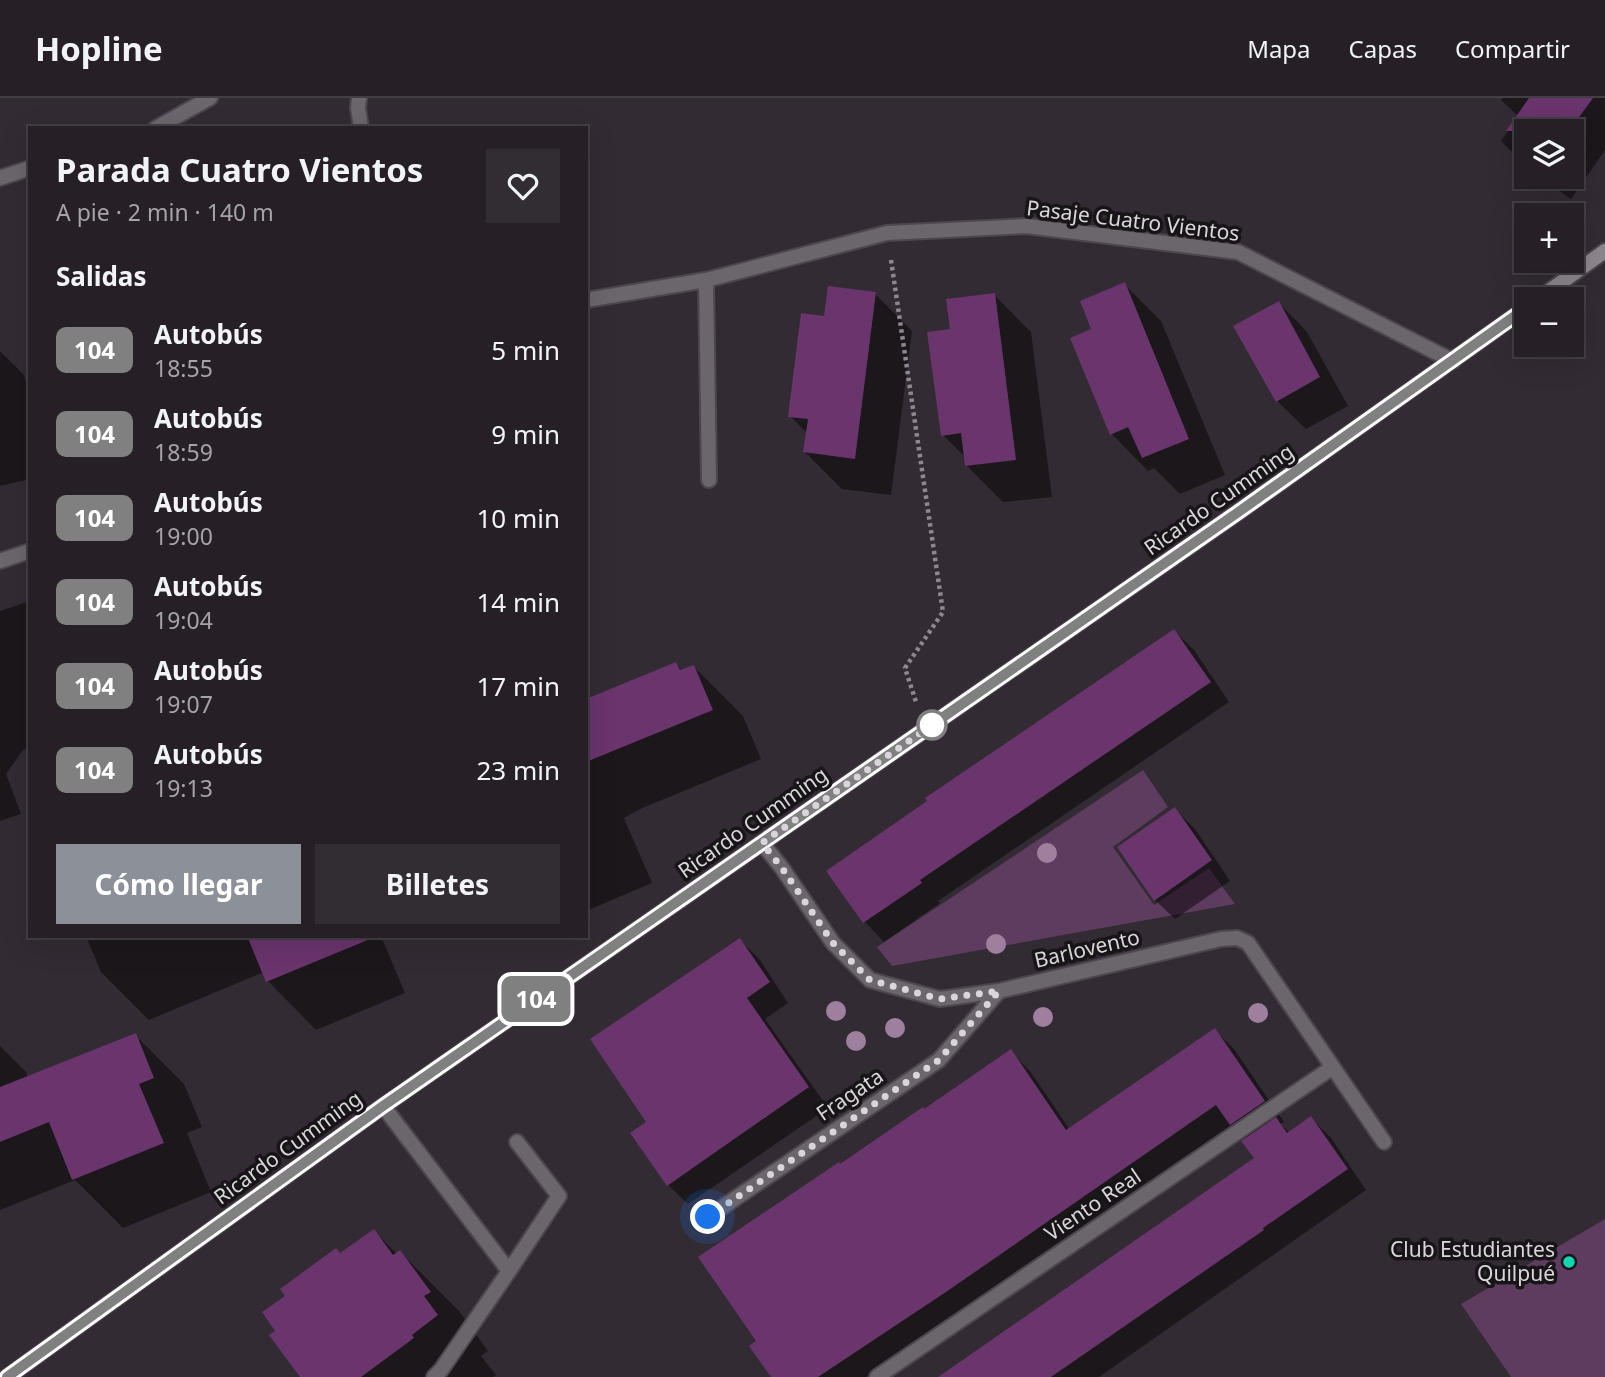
<!DOCTYPE html>
<html lang="es">
<head>
<meta charset="utf-8">
<style>
  :root { --surface:#262026; --page:#322d32; --text:#f1f3f6; --muted:#a4a3a7; --line:#423e43; --accent:#8c9099 }
  body { margin:0; font-family:"Noto Sans",sans-serif; background:var(--page); color:var(--text); height:100vh; display:flex; flex-direction:column; font-size:26px; white-space:nowrap }
  * { box-sizing:border-box; margin:0 }
  p { font-size:23px; color:var(--muted) }
  .icon { flex:none; width:38px; height:38px; fill:none; stroke:currentColor; stroke-width:2; stroke-linecap:round; stroke-linejoin:round }
  .map { position:relative; flex:1; overflow:hidden }
  .side { position:absolute; left:28px; top:28px; width:560px; height:812px; display:flex; flex-direction:column; background:var(--surface); border-radius:0px; box-shadow:0 7px 28px #0002,0 0 0 2px var(--line) }
  .side>* { flex:none }
  .badge { padding:0 14px; border-radius:10px; font-size:24px; line-height:46px }
  .controls { position:absolute; left:1514px; top:21px; display:grid; gap:14px }
  .controls a { display:grid; place-items:center; width:70px; height:70px; border-radius:0px; background:var(--surface); box-shadow:0 7px 28px #0002,0 0 0 2px var(--line); font-size:35px }
  .you { position:absolute; width:35px; height:35px; margin:-18px; border:5px solid #fff; border-radius:50%; background:#1a73e8; box-shadow:0 0 0 10px #1a73e833 }
  .map>.badge { position:absolute; translate:-50% -50%; box-shadow:0 0 0 4px #fff }
  h2 { padding:0 28px; font-size:26px; line-height:63px }
  .round { display:grid; place-items:center; flex:none; width:74px; height:74px; border-radius:0px; background:var(--page) }
  .head { display:flex; align-items:center; justify-content:space-between; height:119px; padding:0 28px }
  h1 { font-size:33px; font-weight:700; line-height:52px }
  .action { display:flex; gap:14px; margin-top:auto; padding:14px 28px }
  .action a { flex:1; height:80px; border-radius:0px; background:var(--accent); color:#fff; font-size:28px; font-weight:700; line-height:80px; text-align:center }
  .action a+a { background:var(--page); color:var(--text) }
  ul { padding:0; list-style:none }
  li { display:flex; align-items:center; gap:21px; height:84px; padding:0 28px }
  li div { flex:1 }
  li b { display:block; font-size:26px }
  li em { font-style:normal }
  li .badge { min-width:77px; font-weight:700; text-align:center }
  header { display:flex; align-items:center; gap:42px; box-sizing:border-box; height:98px; padding:0 35px; background:var(--surface); border-bottom:2px solid var(--line) }
  header strong { font-size:33px }
  nav { display:flex; gap:38px; margin-inline-start:auto; font-size:24px }
  .map>svg:first-child { display:block }
  .green { fill:#5e3c5f }
  .shadow { fill:#0007 }
  .building { fill:#6a346d }
  .lines { fill:none; stroke-linecap:round; stroke-linejoin:round }
  .lane-casing { stroke:#4e464e; stroke-width:18 }
  .street-casing { stroke:#4e464e; stroke-width:18 }
  .secondary-casing { stroke:#4e464e; stroke-width:18 }
  .path { stroke:#8e878e; stroke-width:4.5; stroke-dasharray:3.5 3.5; stroke-linecap:butt }
  .lane { stroke:#6b666b; stroke-width:14 }
  .street { stroke:#6b666b; stroke-width:14 }
  .secondary { stroke:#8d868d; stroke-width:14 }
  .tree { fill:#9e809e }
  .line-casing { stroke:#fff; stroke-width:16 }
  .line { stroke:#808080; stroke-width:10 }
  .walk { stroke:#dad5da; stroke-width:7; stroke-dasharray:0 12.6 }
  .stop-dot { fill:#fff; stroke:#808080; stroke-width:3.5 }
  .poi-dot { fill:#14d5b3; stroke:#181519; stroke-width:2.5 }
  .labels { text-anchor:middle; stroke-width:7; stroke-linejoin:round; paint-order:stroke }
  .street-label { font-size:21px; fill:#dad5da; stroke:#181519 }
  .poi-label { font-size:21px; fill:#dad5da; stroke:#181519; text-anchor:end }
</style>
</head>
<body>
<header>
<strong>Hopline</strong>
<nav><a>Mapa</a><a>Capas</a><a>Compartir</a></nav>
</header>
<div class="map">
<svg width="1605" height="1279" viewBox="0 0 1605 1279">
  <rect width="100%" height="100%" fill="#332b33"/>
  <path class="green" d="M1143 672 1168 709 1113 749 1154 807 1209 770 1235 806 892 868 877 849Z
    M1605 1121V1279H1511L1461 1206Z"/>
  <path class="shadow" d="M1503 0H1605V52L1571 101 1540 79H1572V33H1526V68L1501 43 1518 18 1501 2Z
    M1124 186 1161 223 1225 377 1180 396 1154 370 1148 373 1112 336 1094 232Z
    M875 196 912 233 891 397 842 391 805 354 808 336 790 318 825 220Z
    M994 197 1031 234 1052 399 1003 404 966 367V360L943 337 952 233Z
    M1279 205 1307 234 1348 308 1306 331 1277 303Z
    M0 253 24 277 30 299V381L0 388Z
    M30 503V650L23 652 6 676 21 716 0 723V513Z
    M1174 533 1194 552 1229 604 938 803 940 805 884 844 865 824 829 773Z
    M676 566 683 573 694 569 743 618 761 661 640 711 624 720 652 785 586 813V611Z
    M1175 711 1195 731 1230 783 1175 821 1155 802Z
    M86 838H381L405 895 316 932 268 883 264 874 149 922 101 874Z
    M740 842 760 862 788 905 765 921 828 1010 688 1106 668 1087Z
    M1214 932 1234 951 1284 1024 1280 1026 1290 1035 1311 1020 1331 1040 1366 1092 1099 1279H938L1256 1061 1247 1041 1233 1028 866 1279H773L758 1244 841 1068 1011 954 1030 973 1070 1032Z
    M135 937 184 986 202 1029 187 1035 211 1094 123 1130 75 1082 0 1112V948L26 974 28 980Z
    M374 1133 397 1156 400 1154 459 1213 488 1253 481 1258 496 1277 493 1279H303L341 1157Z"/>
  <path class="building" d="M1529 0H1593L1569 33H1506Z
    M1125 184 1189 341 1142 360 1128 329 1110 337 1070 240 1091 231 1080 203Z
    M828 188 876 194 855 361 803 354 808 321 788 319 801 215 824 218Z
    M995 195 1016 362 965 368 961 335 941 338 927 234 950 231 946 201Z
    M1279 203 1320 279 1276 304 1233 228Z
    M1174 531 1211 584 920 782 922 785 863 825 826 773 927 703 925 700Z
    M676 564 680 572 694 567 713 612 586 664V601Z
    M1175 709 1212 762 1154 803 1117 749Z
    M247 838H375V839L266 884Z
    M740 840 770 884 747 900 809 989 667 1088 630 1035 646 1024 590 941Z
    M1215 930 1265 1003 1230 1027 1216 1007 946 1194 818 1279H771L749 1248 756 1243 698 1159 839 1064 840 1066 923 1009 924 1011 1011 951 1066 1032Z
    M136 935 154 980 139 986 164 1045 72 1082 49 1024 0 1044V989Z
    M1311 1018 1348 1071 1263 1130 1264 1132 1051 1279H938L1254 1060 1241 1043 1276 1019 1287 1035Z
    M374 1131 393 1157 400 1152 431 1194 424 1198 438 1217 412 1237 414 1240 361 1279H300L269 1237 275 1233 262 1214 285 1198 280 1191 336 1150 340 1155Z"/>
  <g class="lines">
    <g class="lane-casing">
      <path id="lane" d="M706 182 709 382
        M383 1008 509 1173 559 1098 517 1044
        M434 1279 441 1272 509 1173"/>
    </g>
    <g class="street-casing">
      <path id="street" d="M359 0 358 10 361 30
        M156 30 210 0
        M0 80 30 70
        M586 202 706 182 887 135 1026 128 1238 154 1453 263
        M0 463 30 453
        M762 745 782 770 833 845 870 882 940 901 999 893 1221 841 1237 840 1248 845 1384 1044
        M708 1119 939 962 999 893
        M877 1279 1333 969"/>
    </g>
    <g class="secondary-casing">
      <path id="secondary" d="M1538 201 1605 153
        M7 1279 383 1008 1237 415 1526 210"/>
    </g>
    <path class="path" d="M891 162 943 514 905 570 916 604"/>
    <use href="#lane" class="lane"/>
    <use href="#street" class="street"/>
    <use href="#secondary" class="secondary"/>
  </g>
  <g class="tree">
    <circle cx="1047" cy="755" r="10"/>
    <circle cx="996" cy="846" r="10"/>
    <circle cx="836" cy="913" r="10"/>
    <circle cx="1258" cy="915" r="10"/>
    <circle cx="1043" cy="919" r="10"/>
    <circle cx="895" cy="930" r="10"/>
    <circle cx="856" cy="943" r="10"/>
  </g>
  <g class="lines">
    <g class="line-casing">
      <path id="line" d="M7 1279 383 1008 1237 415 1526 210"/>
    </g>
    <use href="#line" class="line"/>
    <path class="walk" d="M708 1119 939 962 999 893 940 901 870 882 833 845 782 770 762 745 932 627"/>
  </g>
  <circle class="stop-dot" cx="932" cy="627" r="14"/>
  <circle class="poi-dot" cx="1569" cy="1164" r="7"/>
  <g class="labels">
    <g class="street-label">
      <text transform="translate(1133 123) rotate(7)" y="7">Pasaje Cuatro Vientos</text>
      <text transform="translate(1219 402) rotate(-35)" y="7">Ricardo Cumming</text>
      <text transform="translate(753 725) rotate(-35)" y="7">Ricardo Cumming</text>
      <text transform="translate(1087 851) rotate(-13)" y="7">Barlovento</text>
      <text transform="translate(850 997) rotate(-34)" y="7">Fragata</text>
      <text transform="translate(288 1050) rotate(-36)" y="7">Ricardo Cumming</text>
      <text transform="translate(1093 1107) rotate(-34)" y="7">Viento Real</text>
    </g>
    <g class="poi-label">
      <text x="1555" y="1159">Club Estudiantes<tspan x="1555" dy="24">Quilpué</tspan></text>
    </g>
  </g>
</svg>
<div class="controls">
<a><svg class="icon" aria-label="layers" viewBox="0 0 24 24"><path d="M12 4l9 5-9 5-9-5zM3 14l9 5 9-5"/></svg></a>
<a>+</a>
<a>−</a>
</div>
<div class="you" style="left:708px;top:1119px"></div>
<b class="badge" style="left:536px;top:901px;background:#808080;color:#fff">104</b>
<section class="side">
<div class="head"><div><h1>Parada Cuatro Vientos</h1><p>A pie · 2 min · 140 m</p></div><a class="round"><svg class="icon" aria-label="heart" viewBox="0 0 24 24"><path d="M12 20l-8-8c-3-5 5-10 8-4 3-6 11-1 8 4z"/></svg></a></div>
<h2>Salidas</h2>
<ul>
<li><span class="badge" style="background:#808080;color:#fff">104</span><div><b>Autobús</b><p>18:55</p></div><em>5 min</em></li>
<li><span class="badge" style="background:#808080;color:#fff">104</span><div><b>Autobús</b><p>18:59</p></div><em>9 min</em></li>
<li><span class="badge" style="background:#808080;color:#fff">104</span><div><b>Autobús</b><p>19:00</p></div><em>10 min</em></li>
<li><span class="badge" style="background:#808080;color:#fff">104</span><div><b>Autobús</b><p>19:04</p></div><em>14 min</em></li>
<li><span class="badge" style="background:#808080;color:#fff">104</span><div><b>Autobús</b><p>19:07</p></div><em>17 min</em></li>
<li><span class="badge" style="background:#808080;color:#fff">104</span><div><b>Autobús</b><p>19:13</p></div><em>23 min</em></li>
</ul>
<div class="action"><a>Cómo llegar</a><a>Billetes</a></div>
</section>
</div>
</body>
</html>
